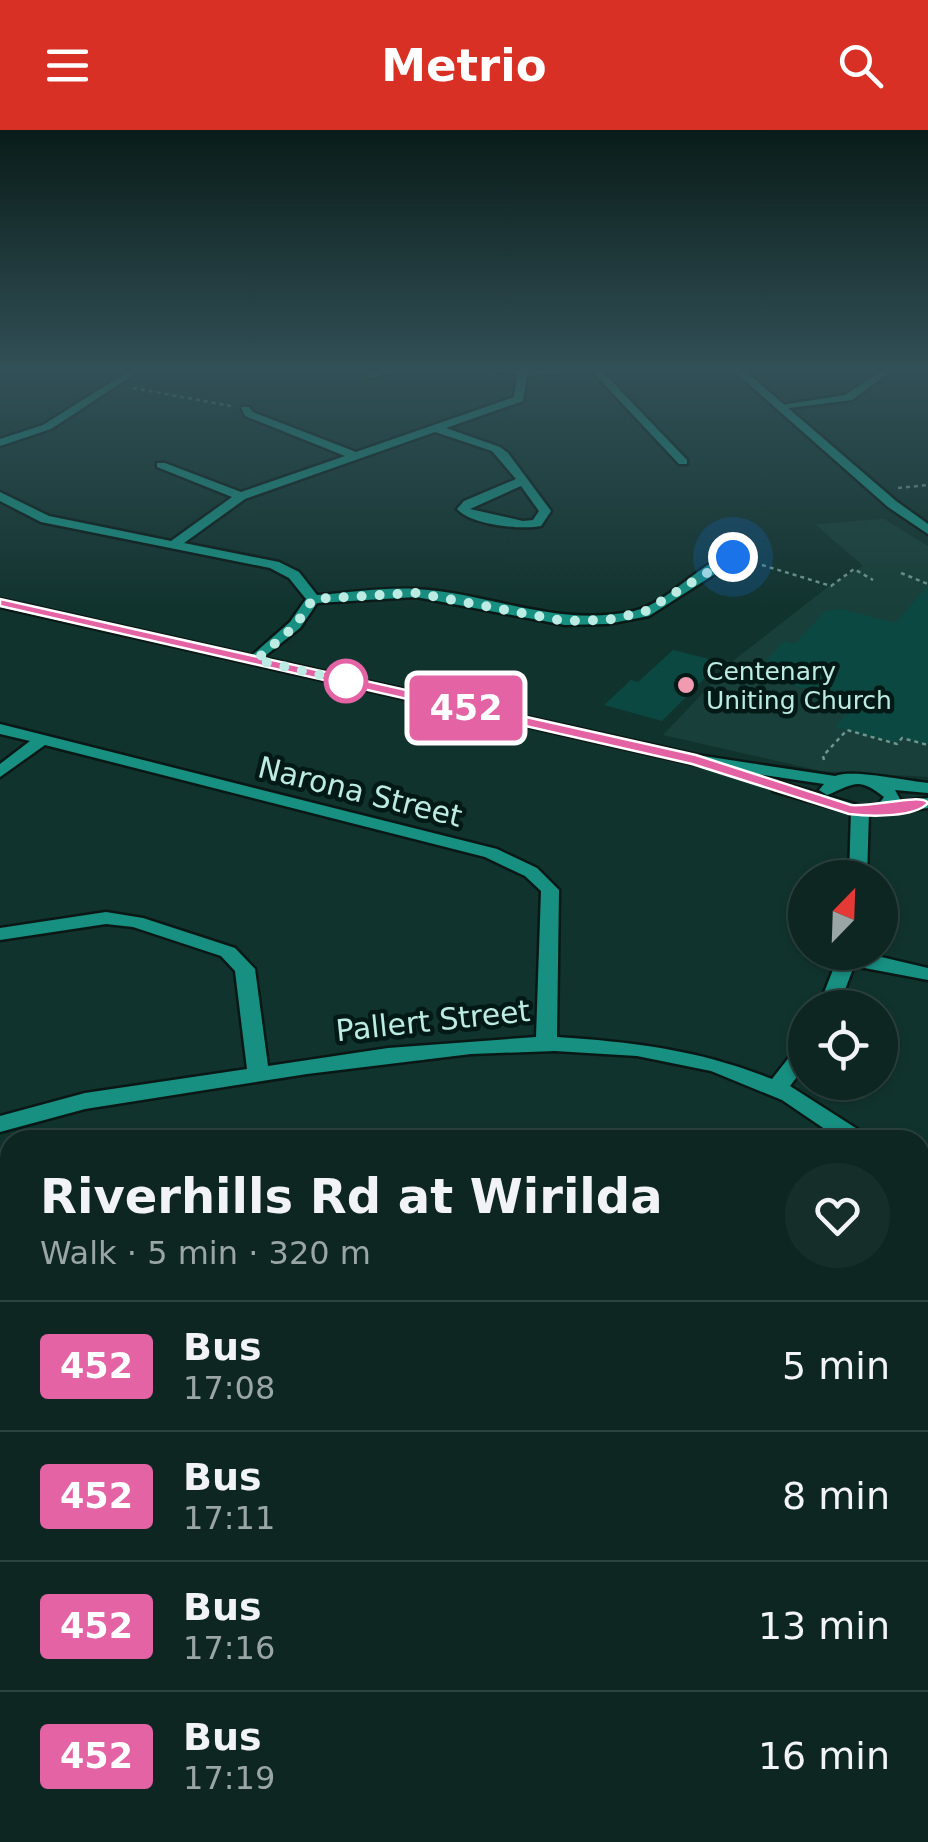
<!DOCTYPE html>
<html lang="en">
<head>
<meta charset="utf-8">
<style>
  :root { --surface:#0d2622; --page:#162e2a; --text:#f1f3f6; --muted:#9aa5a5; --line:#2d4340; --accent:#d93025 }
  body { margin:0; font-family:"DejaVu Sans",sans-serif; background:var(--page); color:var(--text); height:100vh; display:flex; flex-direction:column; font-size:38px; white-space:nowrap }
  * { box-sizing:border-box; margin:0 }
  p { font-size:32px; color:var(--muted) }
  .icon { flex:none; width:55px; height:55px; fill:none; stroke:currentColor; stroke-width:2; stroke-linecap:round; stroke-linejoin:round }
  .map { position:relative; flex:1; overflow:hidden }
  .drawer { position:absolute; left:0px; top:1000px; width:930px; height:712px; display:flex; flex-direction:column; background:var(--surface); border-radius:30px 30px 0 0; box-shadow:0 2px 8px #0004,0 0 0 2px var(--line) }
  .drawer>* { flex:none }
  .badge { padding:0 20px; border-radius:8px; font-size:35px; line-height:65px }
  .needle { width:65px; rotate:23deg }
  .tools { position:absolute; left:788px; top:730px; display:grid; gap:20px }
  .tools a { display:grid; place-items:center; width:110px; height:110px; border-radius:50%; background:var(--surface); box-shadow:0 2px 8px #0004,0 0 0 2px var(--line); font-size:50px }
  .you { position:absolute; width:50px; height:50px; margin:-25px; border:8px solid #fff; border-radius:50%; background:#1a73e8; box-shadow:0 0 0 15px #1a73e833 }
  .map>.badge { position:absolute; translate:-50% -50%; box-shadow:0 0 0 5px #fff }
  .round { display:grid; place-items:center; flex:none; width:105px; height:105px; border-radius:52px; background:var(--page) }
  .head { display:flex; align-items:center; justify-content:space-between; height:170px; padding:0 40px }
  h1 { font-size:48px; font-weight:600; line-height:75px }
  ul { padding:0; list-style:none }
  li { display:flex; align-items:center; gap:30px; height:130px; padding:0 40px; border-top:2px solid var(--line) }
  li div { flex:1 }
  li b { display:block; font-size:38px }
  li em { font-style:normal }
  li .badge { min-width:110px; font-weight:700; text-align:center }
  header { display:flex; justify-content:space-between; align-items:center; height:130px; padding:0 40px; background:var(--accent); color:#fff; font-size:45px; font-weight:600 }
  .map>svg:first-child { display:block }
  .built { fill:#183f39 }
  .building { fill:#0b4841 }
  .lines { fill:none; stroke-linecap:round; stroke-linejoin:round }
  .minor-casing { stroke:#0a1815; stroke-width:5 }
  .tertiary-casing { stroke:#0a1815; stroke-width:5 }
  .path { stroke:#6d968f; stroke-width:2.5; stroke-dasharray:4 4; stroke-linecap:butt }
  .minor { fill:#179082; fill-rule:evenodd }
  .tertiary { fill:#179082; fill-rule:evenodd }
  .line { fill:#e463a4; stroke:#fff; stroke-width:2.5 }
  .walk { stroke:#bbebe2; stroke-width:10; stroke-dasharray:0 18 }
  .stop-dot { fill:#fff; stroke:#e463a4; stroke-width:5 }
  .poi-dot { fill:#f19ab1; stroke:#031916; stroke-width:4 }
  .labels { text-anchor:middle; stroke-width:9; stroke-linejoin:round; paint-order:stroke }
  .far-poi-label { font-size:25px; fill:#bbebe2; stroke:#031916; text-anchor:start }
  .street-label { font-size:30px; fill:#bbebe2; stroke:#031916 }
</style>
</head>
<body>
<header><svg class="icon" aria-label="menu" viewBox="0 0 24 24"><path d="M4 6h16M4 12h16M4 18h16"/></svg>Metrio<svg class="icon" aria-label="search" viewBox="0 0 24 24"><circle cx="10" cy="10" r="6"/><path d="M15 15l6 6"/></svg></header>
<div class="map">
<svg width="928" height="1712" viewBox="0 0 928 1712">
  <rect width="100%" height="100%" fill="#11332e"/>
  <path class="built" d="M884 389 928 416V647L821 641 663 605 734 530 829 456 863 436 815 394Z"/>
  <path class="building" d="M928 455V615L901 607 897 613 835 597 855 573 753 544 784 511 795 514 825 481 841 479 896 493Z
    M673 520 721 532 662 591 604 575 631 550 638 552Z"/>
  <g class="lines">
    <g class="minor-casing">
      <path id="minor" d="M130 240H141L51 299 0 316V309L43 295Z
        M381 240H400L370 248 365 245Z
        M494 240H580L527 246 523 271 446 298 500 317 508 323 551 381 541 396C521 400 471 395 457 379L464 371 516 349 492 321 435 302 245 369 184 413 279 432 299 442 317 465C349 463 384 457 416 459 490 463 558 498 634 481 676 471 708 417 755 420V426L737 430 649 486 607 494 565 495 416 467 317 473 300 498 255 534 250 533V527L290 492 306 469 289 448 270 438 41 392 0 371V362L49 386 171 411 232 367 157 337V333H165L241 362 345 326 245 286 241 277H249L253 282 356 322 514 267 517 245ZM521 356 539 381 533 390 523 391 470 379Z
        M591 240H601L687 330V334H679Z
        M882 240H893L852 270 781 279 776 276 845 265Z
        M0 594 497 719 537 738 559 760 557 907C634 912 699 920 772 949L798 916 805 914V936L790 956 865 1004 868 1010H841L782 970 711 941 637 926 555 921 471 924 307 944 85 979 0 1002V986L85 963 247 939 235 841 221 826 133 797 106 794 0 810V798L106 782 143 788 235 818 255 839 268 936 388 918 536 907 541 761 525 746 485 727 45 615 0 647V634L30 611 0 604Z
        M860 676 869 681 867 748H849L851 681Z
        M840 822H860L928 838V850L854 836 838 878H818Z
        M920 1068 928 1071V1098L920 1096Z
        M10 1268V1298L0 1302V1272Z
        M928 1530V1562L920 1563V1531Z
        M281 1702H315V1712H281Z
        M756 1702H790L792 1712H758Z"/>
    </g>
    <g class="tertiary-casing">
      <path id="tertiary" d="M733 240H744L896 371 928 394V404L888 377Z
        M0 469 697 625 835 646C854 639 905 651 928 653V663L895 660 901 671 928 668V678L860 686 773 661 771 657 779 652 861 676 879 674 884 667C858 646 854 654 827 665L819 660 824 654 697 635 0 477Z"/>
    </g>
    <path class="path" d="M133 258 231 276
      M898 358 928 355
      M762 435 831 456 854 439 873 450
      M901 443 928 454
      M824 630 823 626 847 600 897 614 902 608 928 615"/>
    <use href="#minor" class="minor"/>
    <use href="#tertiary" class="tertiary"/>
  </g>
  <linearGradient id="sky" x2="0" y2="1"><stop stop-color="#091c19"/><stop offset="0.5" stop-color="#325057"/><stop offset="1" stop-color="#325057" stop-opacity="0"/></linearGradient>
  <rect width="928" height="479" fill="url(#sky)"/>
  <path class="line" d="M0 469 696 625 851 675C874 677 922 663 928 673 915 687 874 687 849 684L692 634 0 476Z"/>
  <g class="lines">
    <path class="walk" d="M346 551 359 554 256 530 295 496 313 469 416 463 564 491 607 490 644 482 733 427"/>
  </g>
  <circle class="stop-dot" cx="346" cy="551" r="20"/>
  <circle class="poi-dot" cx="686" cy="555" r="10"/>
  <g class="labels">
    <g class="far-poi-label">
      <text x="706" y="550">Centenary<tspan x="706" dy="29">Uniting Church</tspan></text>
    </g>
    <g class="street-label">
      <text transform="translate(360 662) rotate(14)" y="10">Narona Street</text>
      <text transform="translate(433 891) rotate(-6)" y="10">Pallert Street</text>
    </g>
  </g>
</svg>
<div class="tools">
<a><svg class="needle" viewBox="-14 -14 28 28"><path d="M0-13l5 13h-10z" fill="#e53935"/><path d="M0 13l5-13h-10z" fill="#9aa5a5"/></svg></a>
<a><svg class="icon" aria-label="locate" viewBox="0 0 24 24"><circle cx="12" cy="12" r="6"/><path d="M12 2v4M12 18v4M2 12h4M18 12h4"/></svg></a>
</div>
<div class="you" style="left:733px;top:427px"></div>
<b class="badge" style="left:466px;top:578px;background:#e463a4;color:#fff">452</b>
<section class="drawer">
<div class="head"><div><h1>Riverhills Rd at Wirilda</h1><p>Walk · 5 min · 320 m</p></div><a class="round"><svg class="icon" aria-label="heart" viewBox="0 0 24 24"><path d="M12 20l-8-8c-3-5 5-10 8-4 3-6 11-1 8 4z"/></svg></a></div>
<ul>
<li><span class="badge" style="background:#e463a4;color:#fff">452</span><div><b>Bus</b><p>17:08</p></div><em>5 min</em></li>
<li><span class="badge" style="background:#e463a4;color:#fff">452</span><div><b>Bus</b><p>17:11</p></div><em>8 min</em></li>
<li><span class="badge" style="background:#e463a4;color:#fff">452</span><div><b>Bus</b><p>17:16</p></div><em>13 min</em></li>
<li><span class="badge" style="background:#e463a4;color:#fff">452</span><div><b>Bus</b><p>17:19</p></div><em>16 min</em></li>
</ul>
</section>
</div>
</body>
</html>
